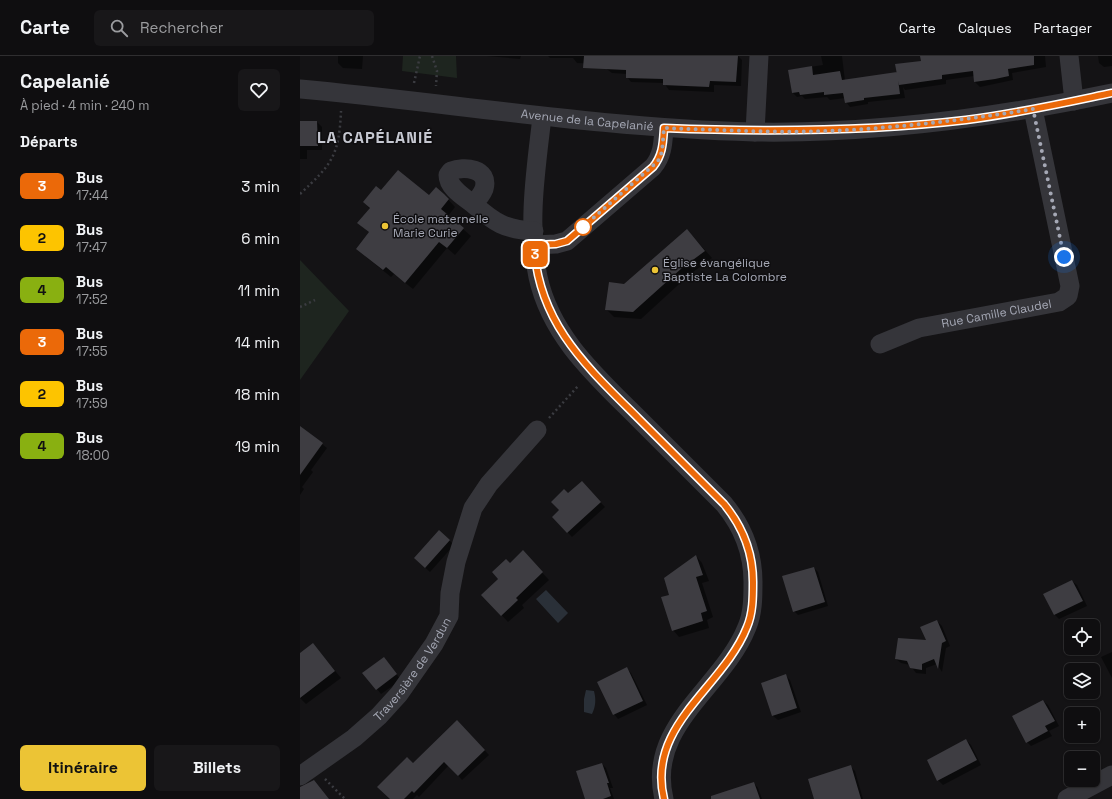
<!DOCTYPE html>
<html lang="fr">
<head>
<meta charset="utf-8">
<style>
  :root { --surface:#0f0e10; --page:#181719; --text:#f1f3f6; --muted:#9b9c9f; --line:#2f2e30; --accent:#ecc435 }
  body { margin:0; font-family:"Space Grotesk",sans-serif; background:var(--page); color:var(--text); height:100vh; display:flex; flex-direction:column; font-size:15px; white-space:nowrap }
  * { box-sizing:border-box; margin:0 }
  p { font-size:13px; color:var(--muted) }
  .icon { flex:none; width:22px; height:22px; fill:none; stroke:currentColor; stroke-width:2; stroke-linecap:round; stroke-linejoin:round }
  .map { position:relative; flex:1; overflow:hidden }
  .drawer { display:flex; flex-direction:column; background:var(--surface); width:300px }
  .drawer>* { flex:none }
  .badge { padding:0 8px; border-radius:6px; font-size:14px; line-height:26px }
  .controls { position:absolute; left:764px; top:563px; display:grid; gap:8px }
  .controls a { display:grid; place-items:center; width:36px; height:36px; border-radius:6px; background:var(--surface); box-shadow:0 1px 3px #0004,0 0 0 1px var(--line); font-size:20px }
  .you { position:absolute; width:20px; height:20px; margin:-10px; border:3px solid #fff; border-radius:50%; background:#1a73e8; box-shadow:0 0 0 6px #1a73e833 }
  .map>.badge { position:absolute; translate:-50% -50%; box-shadow:0 0 0 2px #fff }
  h2 { padding:0 20px; font-size:15px; line-height:36px }
  .round { display:grid; place-items:center; flex:none; width:42px; height:42px; border-radius:6px; background:var(--page) }
  .overview { display:flex; align-items:center; justify-content:space-between; height:68px; padding:0 20px }
  h1 { font-size:19px; font-weight:700; line-height:30px }
  .primary-button { display:flex; gap:8px; margin-top:auto; padding:8px 20px }
  .primary-button a { flex:1; height:46px; border-radius:6px; background:var(--accent); color:#111; font-size:16px; font-weight:700; line-height:46px; text-align:center }
  .primary-button a+a { background:var(--page); color:var(--text) }
  ul { padding:0; list-style:none }
  li { display:flex; align-items:center; gap:12px; height:52px; padding:0 20px }
  li div { flex:1 }
  li b { display:block; font-size:15px }
  li em { font-style:normal }
  li .badge { min-width:44px; font-weight:700; text-align:center }
  header { display:flex; align-items:center; gap:24px; box-sizing:border-box; height:56px; padding:0 20px; background:var(--surface); border-bottom:1px solid var(--line) }
  header strong { font-size:19px }
  nav { display:flex; gap:22px; margin-inline-start:auto; font-size:14px }
  .search { width:280px; height:36px; background:var(--page); display:flex; align-items:center; gap:10px; box-sizing:border-box; padding:0 14px; border-radius:6px; color:var(--muted); font-size:15px }
  main { display:flex; flex:1; min-height:0 }
  .map>svg:first-child { display:block }
  .green { fill:#1e251f }
  .water { fill:#2a3038 }
  .shadow { fill:#0007 }
  .building { fill:#3e3d42 }
  .lines { fill:none; stroke-linecap:round; stroke-linejoin:round }
  .path { stroke:#3b3c41; stroke-width:2.5; stroke-dasharray:2 3; stroke-linecap:butt }
  .minor { stroke:#35353a; stroke-width:19 }
  .line-casing { stroke:#fff; stroke-width:9 }
  .line { stroke:#eb6909; stroke-width:6 }
  .walk { stroke:#a5a8b5; stroke-width:4; stroke-dasharray:0 7.2 }
  .poi-dot { fill:#ecc435; stroke:#0f0e10; stroke-width:1.5 }
  .stop-dot { fill:#fff; stroke:#eb6909; stroke-width:2 }
  .labels { text-anchor:middle; stroke-width:3; stroke-linejoin:round; paint-order:stroke }
  .street-label { font-size:12px; fill:#a5a8b5; stroke:#0f0e10 }
  .poi-label { font-size:12px; fill:#a5a8b5; stroke:#0f0e10; text-anchor:start }
  .district-label { font-size:16px; font-weight:bold; letter-spacing:1px; fill:#c6c8d1; stroke:#0f0e10 }
</style>
</head>
<body>
<header>
<strong>Carte</strong>
<div class="search"><svg class="icon" aria-label="search" viewBox="0 0 24 24"><circle cx="10" cy="10" r="6"/><path d="M15 15l6 6"/></svg>Rechercher</div>
<nav><a>Carte</a><a>Calques</a><a>Partager</a></nav>
</header>
<main>
<section class="drawer">
<div class="overview"><div><h1>Capelanié</h1><p>À pied · 4 min · 240 m</p></div><a class="round"><svg class="icon" aria-label="heart" viewBox="0 0 24 24"><path d="M12 20l-8-8c-3-5 5-10 8-4 3-6 11-1 8 4z"/></svg></a></div>
<h2>Départs</h2>
<ul>
<li><span class="badge" style="background:#eb6909;color:#fff">3</span><div><b>Bus</b><p>17:44</p></div><em>3 min</em></li>
<li><span class="badge" style="background:#fdc400;color:#111">2</span><div><b>Bus</b><p>17:47</p></div><em>6 min</em></li>
<li><span class="badge" style="background:#89b011;color:#111">4</span><div><b>Bus</b><p>17:52</p></div><em>11 min</em></li>
<li><span class="badge" style="background:#eb6909;color:#fff">3</span><div><b>Bus</b><p>17:55</p></div><em>14 min</em></li>
<li><span class="badge" style="background:#fdc400;color:#111">2</span><div><b>Bus</b><p>17:59</p></div><em>18 min</em></li>
<li><span class="badge" style="background:#89b011;color:#111">4</span><div><b>Bus</b><p>18:00</p></div><em>19 min</em></li>
</ul>
<div class="primary-button"><a>Itinéraire</a><a>Billets</a></div>
</section>
<div class="map">
<svg width="812" height="743" viewBox="0 0 812 743">
  <rect width="100%" height="100%" fill="#141315"/>
  <path class="green" d="M103 0H156L157 22 102 15Z
    M0 204 49 255 0 324Z"/>
  <path class="water" d="M246 534 268 557 258 567 236 543Z
    M286 634 294 635C296 643 296 650 292 658L284 656V643Z"/>
  <path class="shadow" d="M38 0H63L62 13 43 12 38 7Z
    M187 0H221L220 3Z
    M248 0H438L442 4 441 30 414 29V36L369 34 364 27 331 26 327 21V18L312 17 300 8 277 7 273 2H250Z
    M521 0H542L545 25 596 17 622 5 621 0H745L746 11 712 17 713 24 680 31 675 26 674 20 646 24V28L605 34 603 31 605 42 568 46V48L550 51 546 46 545 42 530 44 527 41 505 43 502 40 497 41 492 36 489 14 523 9Z
    M798 0H812V10L804 11 799 7Z
    M0 66H17L22 71V94H7V103H0Z
    M81 135 129 140 144 139 155 151 148 160 171 180 155 199 147 192 113 233 94 218 91 221 65 200 70 177 59 167 70 153 64 146Z
    M387 174 412 202 389 219 341 263 314 261 306 253Z
    M4 374 27 392 11 414 13 416 2 431 4 433 0 439V379Z
    M282 427 305 451 272 481 253 461 260 454 268 439Z
    M149 484 154 489 130 516 120 507Z
    M223 496 249 524 222 549 224 552 208 566 183 539Z
    M396 500 402 507 409 525 402 527 413 561 407 564 409 572 379 581 373 574 370 540Z
    M514 512 518 516 528 550 498 559 494 555Z
    M772 525 777 529 787 550 759 563 755 559 744 538Z
    M637 565 642 570 650 590 646 592 642 616 637 608 626 612V618L616 617 610 609 601 607 596 603 628 586Z
    M13 588 41 622 6 648 0 642V599Z
    M812 596V622L801 601Z
    M84 602 101 624 81 638 77 633Z
    M327 613 331 617 347 649 318 663 314 658Z
    M486 620 490 624 501 656 478 664 473 660Z
    M743 645 748 649 759 670 749 675 752 680 731 690 727 686Z
    M157 665 189 699 162 724 149 709 119 741 117 739 113 743H91L113 708Z
    M666 684 671 689 681 709 643 729 638 724Z
    M302 708 306 712 313 732H310L314 743H286Z
    M550 710 555 715 563 743H515Z
    M454 727 458 732 462 743H422Z"/>
  <path class="building" d="M284 0H438L436 26 410 25 409 31 363 29V23L326 22V14L283 12Z
    M620 0H734V9L708 13 709 20 695 23 674 26 673 15 642 19V23L599 29 595 8 621 5Z
    M512 10 513 19 540 15 542 24 597 16 600 38 564 42V44L545 47 543 37 524 39V36L500 39 499 36 492 37 488 14Z
    M0 65H17L18 90H0Z
    M98 114 129 139 136 131 144 138 149 143 141 153 164 172 147 192 139 186 105 227 86 211 83 214 56 193 69 176 57 167 70 152 63 146 76 130 81 134Z
    M387 173 405 195 382 212 333 256 305 254 309 226 324 228Z
    M0 370 23 387 0 419Z
    M282 425 301 446 267 477 252 461 259 454 251 446 264 433 268 437Z
    M139 474 150 484 125 512 114 502Z
    M223 494 243 516 216 542 218 544 201 560 181 539 198 523 192 516 206 503 210 507Z
    M396 499 403 519 396 521 407 555 401 557 403 565 372 575 361 541 369 539 364 522Z
    M514 511 525 546 493 556 482 520Z
    M772 524 783 545 754 559 743 538Z
    M637 564 646 585 642 587 638 613 634 603 622 608V614L610 612 607 605 595 603 598 582 626 584 620 571Z
    M13 587 35 615 0 642V597Z
    M84 601 97 618 76 634 62 617Z
    M327 611 343 645 313 659 297 626Z
    M486 618 497 652 472 660 461 627Z
    M743 644 755 665 745 670 748 675 726 687 712 660Z
    M157 664 185 694 158 720 144 706 114 737 112 735 104 743H90L77 731 107 701 113 707Z
    M666 683 677 704 637 725 627 704Z
    M302 707 309 727H307L311 740 303 743H285L276 715Z
    M551 709 561 743H514L508 723Z
    M14 724 29 743H0V731Z
    M454 726 460 743H411V740Z"/>
  <g class="lines">
    <path class="path" d="M132 0 137 15 136 30
      M114 27 120 0
      M0 138C32 108 39 100 41 55
      M0 251 15 244
      M249 362 279 329
      M25 723 45 743"/>
    <g class="minor">
      <path d="M769 0 774 45"/>
      <path id="s1" d="M0 33C151 47 301 72 454 76 574 78 694 62 812 37"/>
      <path d="M242 61C236 113 227 169 238 221 251 281 297 321 338 362 367 391 395 419 424 448 443 471 453 496 453 526 453 541 453 557 447 571 423 632 346 669 364 743"/>
      <path d="M455 76 459 0"/>
      <path d="M173 148C164 141 148 132 148 119L151 115C164 110 190 112 184 133 182 138 177 144 173 148 194 166 205 174 234 175"/>
      <path d="M234 189 256 188 267 185 353 111C363 99 363 86 364 72"/>
      <path id="s2" d="M580 288 619 272 759 246 768 240 770 230 733 53"/>
      <path id="s3" d="M0 720 54 682 79 660 99 638 134 588 149 560 150 537 156 506 173 452 189 428 237 374"/>
      <path d="M767 743 812 719"/>
    </g>
  </g>
  <g class="lines">
    <g class="line-casing">
      <path id="line" d="M364 743C346 669 423 632 447 571 453 557 453 541 453 526 453 496 443 471 424 448 395 419 366 390 338 362 286 310 238 267 234 189L256 188 267 185 353 111C363 99 363 86 364 72 465 76 565 76 666 64 715 58 764 47 812 37"/>
    </g>
    <use href="#line" class="line"/>
    <path class="walk" d="M283 171 358 105 362 96 364 72C418 74 473 77 528 75 597 72 665 64 733 53L764 201"/>
  </g>
  <g class="poi-dot">
    <circle cx="85" cy="170" r="4"/>
    <circle cx="355" cy="214" r="4"/>
  </g>
  <circle class="stop-dot" cx="283" cy="171" r="8"/>
  <g class="labels">
    <g class="street-label">
      <text dy="4" stroke="none"><textPath href="#s1" startOffset="289">Avenue de la Capelanié</textPath></text>
      <text dy="4" stroke="none"><textPath href="#s2" startOffset="121">Rue Camille Claudel</textPath></text>
      <text dy="4" stroke="none"><textPath href="#s3" startOffset="157">Traversière de Verdun</textPath></text>
    </g>
    <g class="poi-label">
      <text x="93" y="167">École maternelle<tspan x="93" dy="14">Marie Curie</tspan></text>
      <text x="363" y="211">Église évangélique<tspan x="363" dy="14">Baptiste La Colombre</tspan></text>
    </g>
    <g class="district-label">
      <text x="75" y="87">LA CAPÉLANIÉ</text>
    </g>
  </g>
</svg>
<div class="controls">
<a><svg class="icon" aria-label="locate" viewBox="0 0 24 24"><circle cx="12" cy="12" r="6"/><path d="M12 2v4M12 18v4M2 12h4M18 12h4"/></svg></a>
<a><svg class="icon" aria-label="layers" viewBox="0 0 24 24"><path d="M12 4l9 5-9 5-9-5zM3 14l9 5 9-5"/></svg></a>
<a>+</a>
<a>−</a>
</div>
<div class="you" style="left:764px;top:201px"></div>
<b class="badge" style="left:235px;top:198px;background:#eb6909;color:#fff">3</b>
</div>
</main>
</body>
</html>
